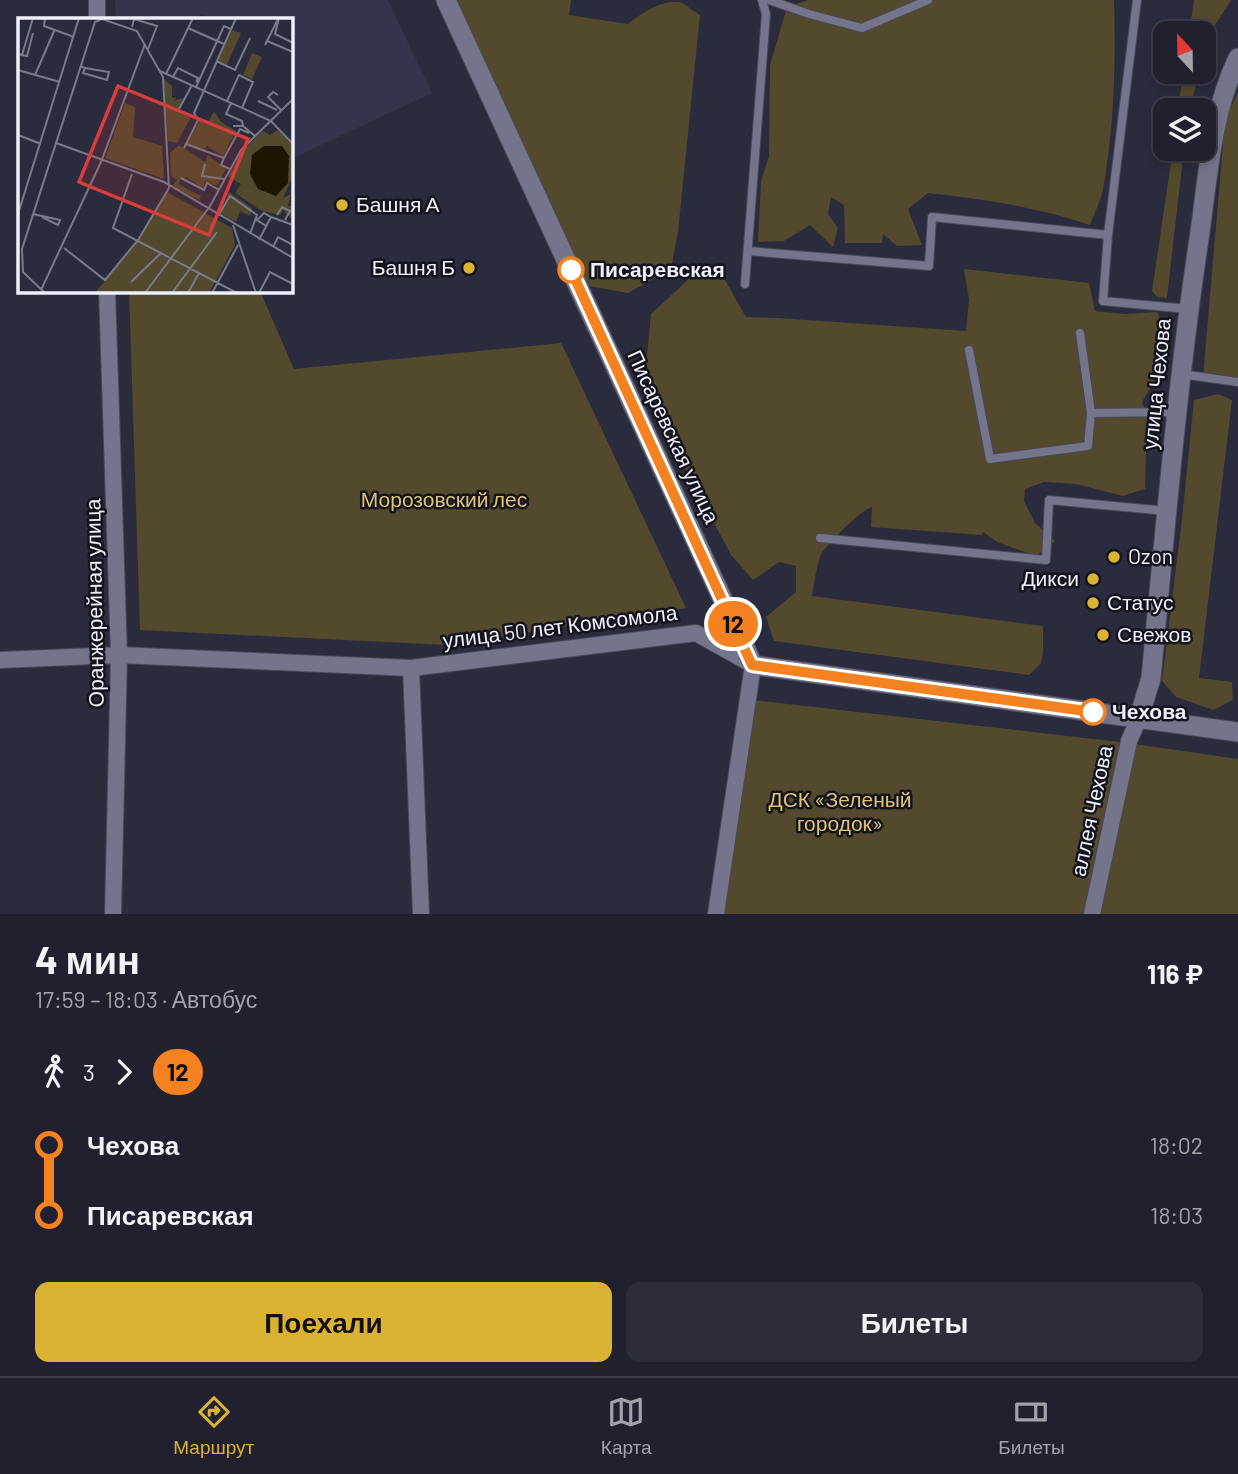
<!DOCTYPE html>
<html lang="ru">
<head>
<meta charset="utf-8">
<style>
  :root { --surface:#20202e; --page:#2d2d3a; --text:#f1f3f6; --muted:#a2a3aa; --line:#3d3e4a; --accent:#dbb333 }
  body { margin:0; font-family:Barlow,sans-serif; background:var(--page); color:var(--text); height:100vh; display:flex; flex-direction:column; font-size:26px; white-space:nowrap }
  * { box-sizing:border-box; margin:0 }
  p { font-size:23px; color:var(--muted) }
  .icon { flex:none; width:38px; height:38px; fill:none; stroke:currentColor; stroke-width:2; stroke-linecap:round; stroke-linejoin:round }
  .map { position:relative; height:914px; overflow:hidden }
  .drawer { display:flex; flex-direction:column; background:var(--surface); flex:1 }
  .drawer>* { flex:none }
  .badge { padding:0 14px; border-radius:23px; font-size:24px; line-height:46px }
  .needle { width:46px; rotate:338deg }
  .buttons { position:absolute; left:1153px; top:21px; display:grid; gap:14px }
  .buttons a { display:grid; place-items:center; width:63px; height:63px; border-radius:14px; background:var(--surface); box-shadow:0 4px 10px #0003,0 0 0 2px var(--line); font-size:35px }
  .map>.badge { position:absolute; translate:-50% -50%; box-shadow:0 0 0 4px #fff }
  .legs { display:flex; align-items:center; gap:10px; height:77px; padding:0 35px; font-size:23px }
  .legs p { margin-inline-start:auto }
  .headline { display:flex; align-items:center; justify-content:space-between; height:119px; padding:0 35px }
  h1 { font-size:38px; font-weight:700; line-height:52px }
  .cta { display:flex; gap:14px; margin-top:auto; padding:14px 35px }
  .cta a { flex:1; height:80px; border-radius:14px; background:var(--accent); color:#111; font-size:28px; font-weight:700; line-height:80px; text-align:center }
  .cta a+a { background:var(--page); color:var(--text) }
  ul { padding:0 35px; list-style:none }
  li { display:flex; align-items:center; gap:24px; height:70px; font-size:26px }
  li i { display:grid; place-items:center; width:10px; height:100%; margin:0 9px; background:currentColor }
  li i::after { content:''; width:18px; height:18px; margin:-9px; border:5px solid; border-radius:50%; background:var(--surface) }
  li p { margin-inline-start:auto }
  li:first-child i { background:linear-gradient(#0000 50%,currentColor 0) }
  li:last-child i { background:linear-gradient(currentColor 50%,#0000 0) }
  .dock { display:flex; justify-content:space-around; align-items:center; height:98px; border-top:2px solid var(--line); background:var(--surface); font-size:19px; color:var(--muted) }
  .dock a { display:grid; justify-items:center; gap:4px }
  .dock .current { color:var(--accent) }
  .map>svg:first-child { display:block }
  .built { fill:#34354d }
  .green { fill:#53492c }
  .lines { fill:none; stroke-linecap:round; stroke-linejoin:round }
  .service-casing { stroke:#484858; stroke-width:10 }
  .minor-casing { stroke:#484858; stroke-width:18 }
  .tertiary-casing { stroke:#484858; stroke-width:21 }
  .service { stroke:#74758b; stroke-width:8 }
  .minor { stroke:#74758b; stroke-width:16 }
  .tertiary { stroke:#74758b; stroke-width:19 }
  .line-1-casing { stroke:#fff; stroke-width:16 }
  .line-1 { stroke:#f58220; stroke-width:10 }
  .poi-dot { fill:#dbb333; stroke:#14141d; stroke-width:2.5 }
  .stop-1-dot { fill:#fff; stroke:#f58220; stroke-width:3.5 }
  .labels { text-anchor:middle; stroke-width:5; stroke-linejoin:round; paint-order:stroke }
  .poi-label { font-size:21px; fill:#eff0fd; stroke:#14141d; text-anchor:start }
  .stop-label { font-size:21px; font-weight:bold; fill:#eff0fd; stroke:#14141d; text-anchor:start }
  .street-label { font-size:21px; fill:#eff0fd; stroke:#14141d }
  .park-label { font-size:21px; fill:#dfc374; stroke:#14141d }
  .inset-road { fill:none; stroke:#797a8a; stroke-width:2 }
  .view { fill:#d83c3d; fill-opacity:0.15; stroke:#d83c3d; stroke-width:3.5 }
  .inset-edge { fill:none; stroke:#eff0fd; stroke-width:3.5 }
</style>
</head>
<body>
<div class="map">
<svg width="1238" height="914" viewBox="0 0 1238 914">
  <rect width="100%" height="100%" fill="#2a2b3d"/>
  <path class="built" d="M115 0H388L432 93 291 159 290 19H206L204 15 171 19H116Z"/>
  <path class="green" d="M454 0H571L569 15 628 24C641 13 662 0 680 2 687 5 693 11 700 15L678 232 671 269 628 293 589 286Z
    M809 0H1114C1116 62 1114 129 1103 190 1100 202 1094 214 1090 225 1037 207 983 199 928 193L908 209 922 245 897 246 883 234 882 243H845L844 205 831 197 828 214 838 228 833 247 810 225 784 241 758 242 761 181 769 156 770 65 787 7Z
    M1194 0H1231L1212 30 1204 59V33H1189Z
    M1183 72H1200L1189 110H1178Z
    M1238 92V382L1203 377 1225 121Z
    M1173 149H1184L1167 298 1157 297 1152 291Z
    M964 269 1089 283 1095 311 1126 314 1157 312 1162 322 1155 380 1142 402 1147 417 1145 489 1123 496 1076 484 1044 482 1025 489 1024 501 1035 523 1055 541 1036 556 997 542 983 532 982 535 871 527 872 507C861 510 829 542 822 553 817 561 814 586 812 596L1043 626V652L1041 663 1029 675 774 641 766 617 796 592V566L779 562 753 580 731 555 672 443 645 377 651 314 691 277 725 280 746 317 778 318 966 331 969 299Z
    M129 291H260L294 369 561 343 686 608 445 645 140 630Z
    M1218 394 1232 400 1199 678 1232 682 1233 700 1213 710 1176 697 1162 681 1182 519 1194 400Z
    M754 700 1128 743 1238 759V914H723Z"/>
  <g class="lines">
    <g class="service-casing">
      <path id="service" d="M769 0 809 14 862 28 928 0
        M1137 0 1108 235 1103 301 1188 309
        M748 251 929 266 932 217 1108 235
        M745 284 766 14 762 0
        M1080 333 1091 413
        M969 350 990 459 1088 446 1091 413 1176 412
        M1181 374 1238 382
        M820 538 1046 560 1049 500 1167 511"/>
    </g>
    <g class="minor-casing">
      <path id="minor" d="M97 0V19
        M107 290 119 655 113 914
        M0 660 119 655 411 668 696 633 753 665 716 914
        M411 668 421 914
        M1092 914 1129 741 1139 718"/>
    </g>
    <g class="tertiary-casing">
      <path id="tertiary" d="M446 0 753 665 1238 732
        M1139 718 1151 678C1165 532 1177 385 1199 239 1208 178 1211 114 1238 58"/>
    </g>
    <use href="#service" class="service"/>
    <use href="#minor" class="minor"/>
    <use href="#tertiary" class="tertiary"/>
  </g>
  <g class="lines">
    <g class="line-1-casing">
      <path id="line-1" d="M571 270 752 665 1093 712"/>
    </g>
    <use href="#line-1" class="line-1"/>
  </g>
  <g class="poi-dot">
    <circle cx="342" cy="205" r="7"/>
    <circle cx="469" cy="268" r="7"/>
    <circle cx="1114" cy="557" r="7"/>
    <circle cx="1093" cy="579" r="7"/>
    <circle cx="1093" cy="603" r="7"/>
    <circle cx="1103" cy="635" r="7"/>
  </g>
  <g class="stop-1-dot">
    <circle cx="571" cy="270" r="12"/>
    <circle cx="1093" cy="712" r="12"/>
  </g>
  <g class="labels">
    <g class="poi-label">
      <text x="356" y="212">Башня А</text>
      <text x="455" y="275" text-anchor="end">Башня Б</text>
      <text x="1128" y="564">Ozon</text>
      <text x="1079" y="586" text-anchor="end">Дикси</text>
      <text x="1107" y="610">Статус</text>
      <text x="1117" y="642">Свежов</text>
    </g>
    <g class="stop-label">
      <text x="590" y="277">Писаревская</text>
      <text x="1112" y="719">Чехова</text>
    </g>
    <g class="street-label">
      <text transform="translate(1157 384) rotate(-84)" y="7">улица Чехова</text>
      <text transform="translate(673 437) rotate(65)" y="7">Писаревская улица</text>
      <text transform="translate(95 603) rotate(-91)" y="7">Оранжерейная улица</text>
      <text transform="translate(560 627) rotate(-7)" y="7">улица 50 лет Комсомола</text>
      <text transform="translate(1092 811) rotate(-78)" y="7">аллея Чехова</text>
    </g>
    <g class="park-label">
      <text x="444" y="507">Морозовский лес</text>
      <text x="840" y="807">ДСК «Зеленый<tspan x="840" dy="24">городок»</tspan></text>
    </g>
  </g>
  <g transform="translate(18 18)">
    <rect width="275" height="275" fill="#2a2b3d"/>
    <path d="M214 12 223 15 209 47 200 44ZM234 35 244 39 234 61 225 57ZM146 61 154 68V80H159L154 83 165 80 159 94 173 99 159 125 150 123ZM107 85 117 89 115 119 144 128 146 161 87 140ZM196 93 203 104 218 113 205 138 189 128 186 133 169 126 182 102 190 104ZM260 112 275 127V157L265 180 273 176 270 188H275V202L265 192 262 197 244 193 217 175 223 166 210 159 224 133 245 113 252 117ZM161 127 187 144 190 137 208 151 199 168 187 163 185 171 169 159 163 161 160 166 183 178 181 182 154 168 159 162 153 158 152 135ZM149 174 214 210 217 227 191 275H77L120 223ZM211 174 234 190 232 198 222 193 218 204 203 196Z" fill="#53492c"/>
    <path d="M246 128H264L271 138 270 165 258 178 240 171 232 156 234 137Z" fill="#1e1500"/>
    <path class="inset-road" d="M23 0 27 1 26 8 56 19M261 0 257 16 275 25M114 9 116 1 139 8 130 31M170 10 206 26M249 23 275 34M247 27 260 1M0 36 4 37 15 0M4 37 9 38 15 15M198 43 217 52 232 20M62 48 67 50 65 55 89 62 91 54 67 50M0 52 42 64M142 53 253 103 275 126M148 56 175 0M17 57 37 11M155 59 160 50 180 60 178 64M178 69 206 8 213 11M260 77 255 74 250 79 263 92M209 83 221 57 235 64 224 90M240 83 259 92M213 85 208 96 224 103 225 108M161 91 174 67M215 108H225L237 118M0 117 23 126M38 125 146 164 275 240M168 126 206 140M166 130 180 102 176 95 218 0M187 146 184 158 206 161M212 151 203 147 206 140 222 111 231 115M114 156 95 210 219 275M163 160 186 172 189 165 201 172M0 196 61 0M15 196 42 202 40 207 24 199M259 197 264 189 272 193 267 202M200 198 212 178 239 197 232 216M215 207 238 275M248 208 239 202 246 195 253 199M241 222 253 199 275 207M255 229 260 219 275 227M113 264 144 234M23 272 83 144 127 26M27 275 5 254 4 231 77 4 84 1 119 13 145 59 151 170 120 222 87 262 46 230M127 275 192 188 223 132 275 81M154 275 199 214M170 275 181 255M194 275 220 227M241 275 252 254 275 266"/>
    <path class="view" d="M100 68 230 121 191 217 61 164Z"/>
    <rect width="275" height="275" class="inset-edge"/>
  </g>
</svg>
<div class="buttons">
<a><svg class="needle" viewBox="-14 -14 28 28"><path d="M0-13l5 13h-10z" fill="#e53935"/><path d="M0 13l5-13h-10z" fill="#a2a3aa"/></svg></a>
<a><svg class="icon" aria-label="layers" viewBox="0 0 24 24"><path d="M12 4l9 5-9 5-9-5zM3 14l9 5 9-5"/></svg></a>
</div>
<b class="badge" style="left:733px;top:624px;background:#f58220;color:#111">12</b>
</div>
<section class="drawer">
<div class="headline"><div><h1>4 мин</h1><p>17:59 – 18:03 · Автобус</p></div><b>116 ₽</b></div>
<div class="legs"><svg class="icon" aria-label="walk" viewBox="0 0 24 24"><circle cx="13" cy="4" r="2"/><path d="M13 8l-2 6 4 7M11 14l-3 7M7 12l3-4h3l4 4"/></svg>3<svg class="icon" aria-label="forward" viewBox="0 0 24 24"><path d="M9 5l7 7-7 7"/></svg><b class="badge" style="background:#f58220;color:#111">12</b></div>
<ul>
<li><i style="color:#f58220"></i><b>Чехова</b><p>18:02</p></li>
<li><i style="color:#f58220"></i><b>Писаревская</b><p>18:03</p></li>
</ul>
<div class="cta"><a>Поехали</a><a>Билеты</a></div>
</section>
<nav class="dock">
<a class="current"><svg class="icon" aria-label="directions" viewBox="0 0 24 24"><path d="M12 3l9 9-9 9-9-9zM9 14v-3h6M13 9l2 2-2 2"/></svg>Маршрут</a>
<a><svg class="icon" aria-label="map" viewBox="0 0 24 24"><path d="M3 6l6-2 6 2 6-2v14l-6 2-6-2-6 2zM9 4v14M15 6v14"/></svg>Карта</a>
<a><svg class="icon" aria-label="tickets" viewBox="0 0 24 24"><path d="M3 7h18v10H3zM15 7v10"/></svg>Билеты</a>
</nav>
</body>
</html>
